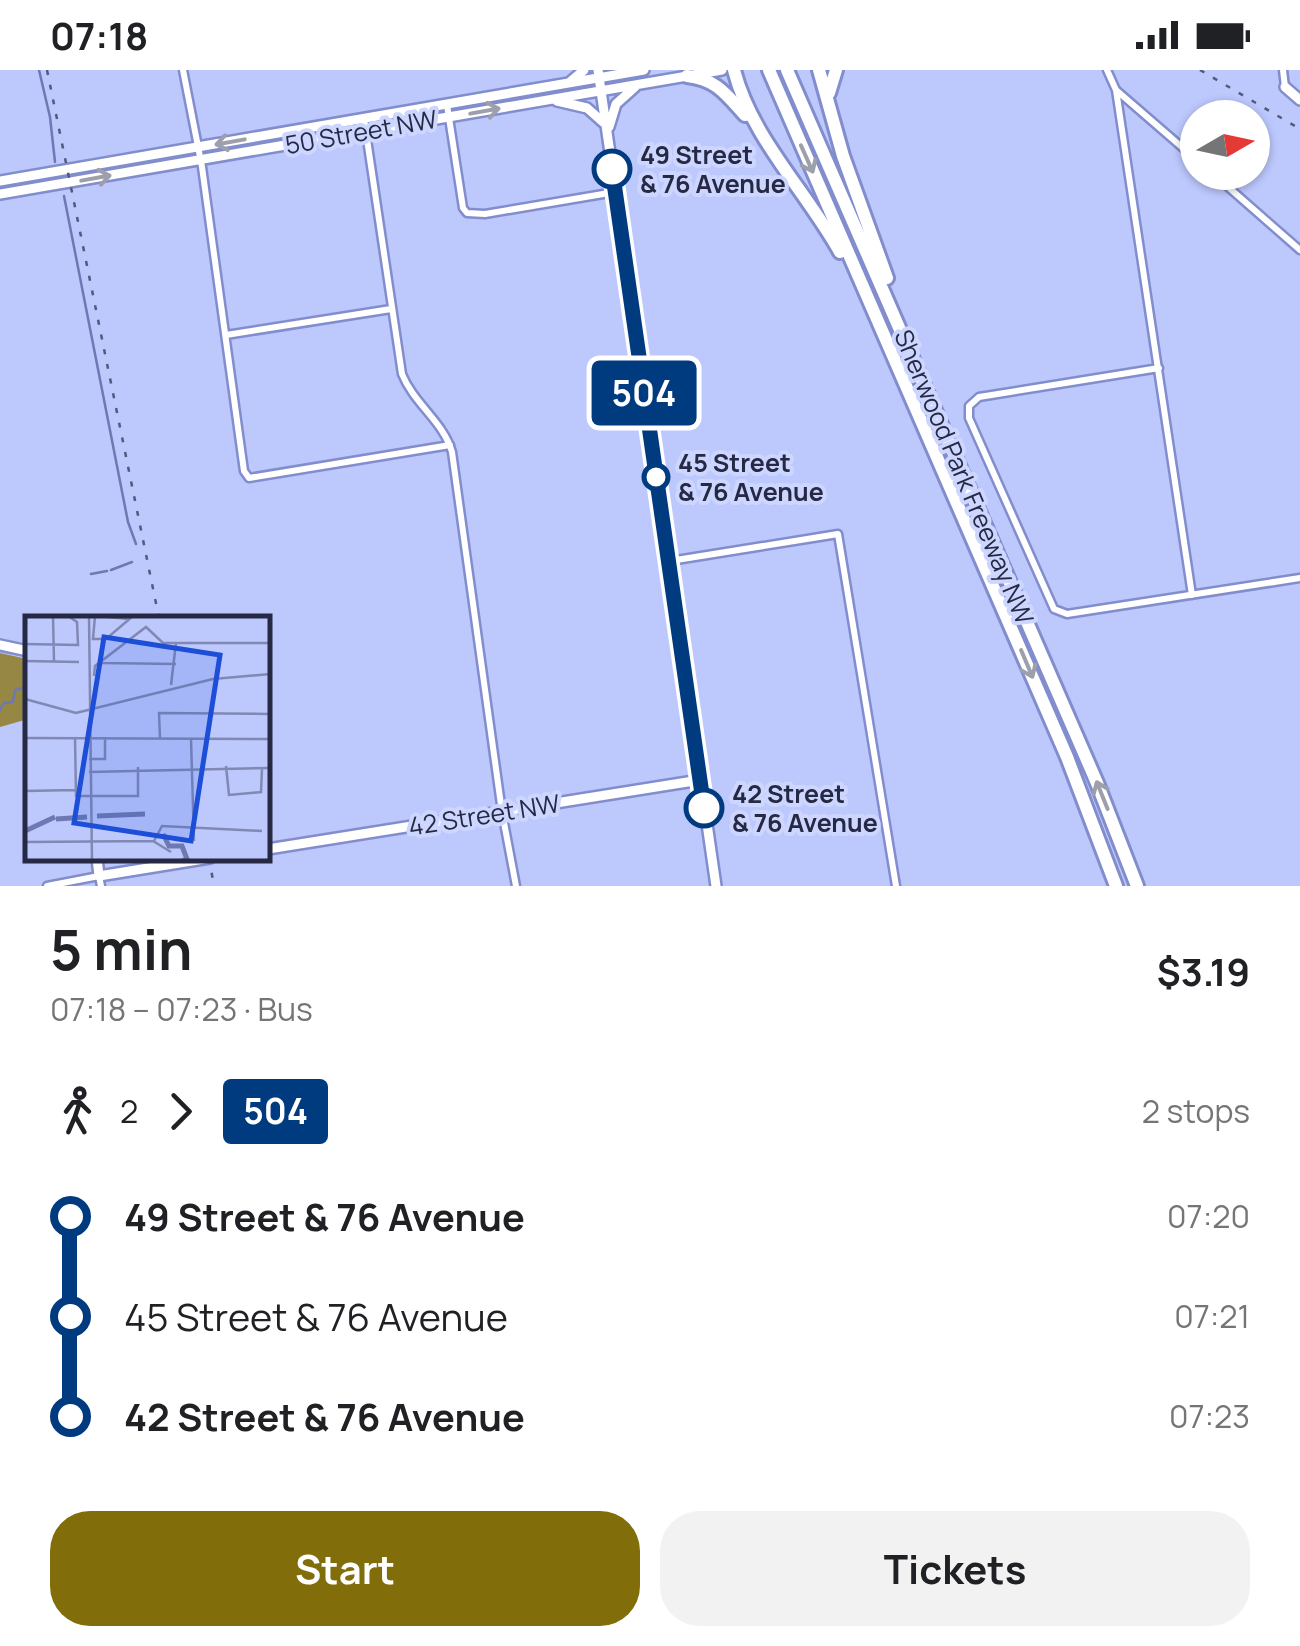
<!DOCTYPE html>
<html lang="en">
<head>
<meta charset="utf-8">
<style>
  :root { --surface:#fff; --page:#f2f2f2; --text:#202124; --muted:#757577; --accent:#816d09 }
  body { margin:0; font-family:Manrope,sans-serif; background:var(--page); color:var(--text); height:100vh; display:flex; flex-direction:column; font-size:38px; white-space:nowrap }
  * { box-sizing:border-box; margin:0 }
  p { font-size:32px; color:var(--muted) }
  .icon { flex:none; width:55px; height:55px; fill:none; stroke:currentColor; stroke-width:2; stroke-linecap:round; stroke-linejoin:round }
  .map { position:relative; height:816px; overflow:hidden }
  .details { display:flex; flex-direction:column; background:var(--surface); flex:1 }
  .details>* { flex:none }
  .badge { padding:0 20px; border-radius:8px; font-size:35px; line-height:65px }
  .needle { width:65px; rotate:81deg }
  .fabs { position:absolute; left:1180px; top:30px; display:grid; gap:20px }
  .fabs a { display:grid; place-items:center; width:90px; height:90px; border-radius:50%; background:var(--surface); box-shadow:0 2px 8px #0004; font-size:50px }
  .map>.badge { position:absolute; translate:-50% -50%; box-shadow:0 0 0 5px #fff }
  .legs { display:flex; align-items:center; gap:15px; height:110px; padding:0 50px; font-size:32px }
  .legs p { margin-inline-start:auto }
  .overview { display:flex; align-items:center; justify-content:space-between; height:170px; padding:0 50px }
  h1 { font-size:55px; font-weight:700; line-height:75px }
  .action { display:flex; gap:20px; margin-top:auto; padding:20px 50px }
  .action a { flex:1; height:115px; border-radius:40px; background:var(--accent); color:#fff; font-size:40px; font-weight:700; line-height:115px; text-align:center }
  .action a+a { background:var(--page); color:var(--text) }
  ul { padding:0 50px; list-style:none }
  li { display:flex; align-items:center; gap:35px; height:100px; font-size:38px }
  li i { display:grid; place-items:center; width:15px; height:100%; margin:0 12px; background:currentColor }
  li i::after { content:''; width:25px; height:25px; margin:-12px; border:8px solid; border-radius:50%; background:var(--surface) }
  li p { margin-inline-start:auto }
  li:first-child i { background:linear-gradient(#0000 50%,currentColor 0) }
  li:last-child i { background:linear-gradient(currentColor 50%,#0000 0) }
  .status { display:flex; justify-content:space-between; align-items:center; height:70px; padding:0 50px; background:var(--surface); direction:ltr }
  .status svg { height:28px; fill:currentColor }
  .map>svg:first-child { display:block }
  .forest { fill:#978744 }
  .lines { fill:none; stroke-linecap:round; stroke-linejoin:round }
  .stream { stroke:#6e78b2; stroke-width:2.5 }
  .street-casing { stroke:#828dcd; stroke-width:11 }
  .secondary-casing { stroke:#828dcd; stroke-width:14 }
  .highway-casing { stroke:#828dcd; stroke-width:18 }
  .street { stroke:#fff; stroke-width:6 }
  .secondary { stroke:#fff; stroke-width:9 }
  .highway { stroke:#fff; stroke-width:12 }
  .rail { stroke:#53597c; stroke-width:2.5; stroke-dasharray:5 10; stroke-linecap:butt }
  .oneway { stroke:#9d9faa }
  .line-1-casing { stroke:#fff; stroke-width:22 }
  .line-1 { stroke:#003b80; stroke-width:15 }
  .stop-1-dot { fill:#fff; stroke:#003b80; stroke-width:5 }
  .labels { text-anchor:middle; stroke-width:8; stroke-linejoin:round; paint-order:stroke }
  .street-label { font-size:25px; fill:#252943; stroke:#cdd6ff }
  .stop-label { font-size:25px; font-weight:bold; fill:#252943; stroke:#cdd6ff; text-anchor:start }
  .inset-river { fill:none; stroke:#6e78b2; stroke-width:5 }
  .inset-road { fill:none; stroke:#8088b3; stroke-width:2.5 }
  .view { fill:#1d4ed8; fill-opacity:0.15; stroke:#1d4ed8; stroke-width:5 }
  .inset-edge { fill:none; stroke:#252943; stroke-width:5 }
</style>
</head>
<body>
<div class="status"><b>07:18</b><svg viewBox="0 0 49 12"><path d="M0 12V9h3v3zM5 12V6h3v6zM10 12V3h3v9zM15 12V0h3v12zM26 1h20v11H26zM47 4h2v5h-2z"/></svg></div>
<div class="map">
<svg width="1300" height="816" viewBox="0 0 1300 816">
  <rect width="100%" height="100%" fill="#bdc8fd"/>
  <path class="forest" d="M0 583 27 589 28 649 0 657Z"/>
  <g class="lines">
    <path class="stream" d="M39 0 50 47 55 92
      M64 126 128 452 136 474
      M111 500 132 492
      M91 504 107 501
      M0 640 4 633 13 632 15 620 23 618 28 607"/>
    <g class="street-casing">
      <path id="street" d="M183 0 202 97 244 401 249 408 450 375
        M1107 0 1116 20 1198 91
        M1283 0 1285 17
        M1116 20 1192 525
        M447 35 463 138 467 143 485 144 615 122
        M364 49 402 304C414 334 443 351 452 382L502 742 516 816
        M1211 102 1300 180
        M226 265 391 239
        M1159 298 979 327 969 336V348L1054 539 1067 544 1300 508
        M670 491 838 464 896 816
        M47 816 99 806 101 816"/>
    </g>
    <g class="secondary-casing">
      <path id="secondary" d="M598 0 716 816
        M570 12 584 0
        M1285 17 1300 30
        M557 31 587 38 604 53
        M609 57 616 34 635 17
        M0 111 644 0
        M0 124 722 0
        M0 575 28 581
        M268 779 700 710
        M97 788 99 806 210 788"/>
    </g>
    <g class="highway-casing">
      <path id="highway" d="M734 0C751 67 806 121 840 182
        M769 0 1067 687 1116 816
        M787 0 1097 713 1137 816
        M819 0 843 86 887 208
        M687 6C716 9 726 24 745 45
        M829 23 836 0"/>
    </g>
    <use href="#street" class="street"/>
    <use href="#secondary" class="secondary"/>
    <use href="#highway" class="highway"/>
    <path class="rail" d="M47 0 159 548
      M1200 0 1300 59
      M209 788 214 816"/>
  </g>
  <defs><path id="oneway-shaft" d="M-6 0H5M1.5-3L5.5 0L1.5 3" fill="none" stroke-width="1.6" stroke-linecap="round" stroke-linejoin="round" transform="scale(2.5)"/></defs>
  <g class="oneway">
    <use href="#oneway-shaft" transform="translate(485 41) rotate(-10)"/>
    <use href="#oneway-shaft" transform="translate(230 72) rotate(170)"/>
    <use href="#oneway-shaft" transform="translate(807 89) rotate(66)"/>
    <use href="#oneway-shaft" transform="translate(96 108) rotate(-10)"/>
    <use href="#oneway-shaft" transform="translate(1027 594) rotate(67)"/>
    <use href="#oneway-shaft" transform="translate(1102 725) rotate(-112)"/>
  </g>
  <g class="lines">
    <g class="line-1-casing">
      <path id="line-1" d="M612 99 704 738"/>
    </g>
    <use href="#line-1" class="line-1"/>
  </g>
  <g class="stop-1-dot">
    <circle cx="612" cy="99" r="18"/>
    <circle cx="656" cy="407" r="12"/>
    <circle cx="704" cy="738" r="18"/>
  </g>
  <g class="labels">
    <g class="street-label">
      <text transform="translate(361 62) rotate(-10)" y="9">50 Street NW</text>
      <text transform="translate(964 407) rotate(67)" y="9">Sherwood Park Freeway NW</text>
      <text transform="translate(484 745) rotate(-9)" y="9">42 Street NW</text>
    </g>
    <g class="stop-label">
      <text x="640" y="94">49 Street<tspan x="640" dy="29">&amp; 76 Avenue</tspan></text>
      <text x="678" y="402">45 Street<tspan x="678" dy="29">&amp; 76 Avenue</tspan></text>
      <text x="732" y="733">42 Street<tspan x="732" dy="29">&amp; 76 Avenue</tspan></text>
    </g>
  </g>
  <g transform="translate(25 546)">
    <rect width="245" height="245" fill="#bdc8fd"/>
    <path class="inset-river" d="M72 200 120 198M31 203 62 201M0 215 30 201M138 218 144 230H157L162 243 157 245"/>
    <path class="inset-road" d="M28 0 29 46M64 0 67 245M70 0 68 23H81L108 0M72 0 104 3M0 28 53 29 52 6 43 0M0 45 54 46M77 47 151 48M69 60 70 50 121 11 138 27H245M146 69 151 27M0 83 51 97 188 63 245 58M50 121 51 180H113V151M0 122 245 123M135 122 134 97 245 98M166 123 169 225M64 143H80V121M201 150 204 179 236 176 237 152M64 156 245 152M0 175 50 174M129 225 137 210 237 215M0 226 128 225 146 236"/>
    <path class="view" d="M79 21 195 39 166 225 49 207Z"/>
    <rect width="245" height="245" class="inset-edge"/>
  </g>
</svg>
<div class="fabs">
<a><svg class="needle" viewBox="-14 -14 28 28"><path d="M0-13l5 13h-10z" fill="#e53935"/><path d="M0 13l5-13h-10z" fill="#757577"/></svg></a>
</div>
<b class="badge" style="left:644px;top:323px;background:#003b80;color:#fff">504</b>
</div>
<section class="details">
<div class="overview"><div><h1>5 min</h1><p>07:18 – 07:23 · Bus</p></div><b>$3.19</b></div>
<div class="legs"><svg class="icon" aria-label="walk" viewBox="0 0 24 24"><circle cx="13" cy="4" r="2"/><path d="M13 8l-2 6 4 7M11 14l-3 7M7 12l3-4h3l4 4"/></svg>2<svg class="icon" aria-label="forward" viewBox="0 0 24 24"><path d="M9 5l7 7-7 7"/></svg><b class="badge" style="background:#003b80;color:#fff">504</b><p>2 stops</p></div>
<ul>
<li><i style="color:#003b80"></i><b>49 Street &amp; 76 Avenue</b><p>07:20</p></li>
<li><i style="color:#003b80"></i><span>45 Street &amp; 76 Avenue</span><p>07:21</p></li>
<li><i style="color:#003b80"></i><b>42 Street &amp; 76 Avenue</b><p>07:23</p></li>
</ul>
<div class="action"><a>Start</a><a>Tickets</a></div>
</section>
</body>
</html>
